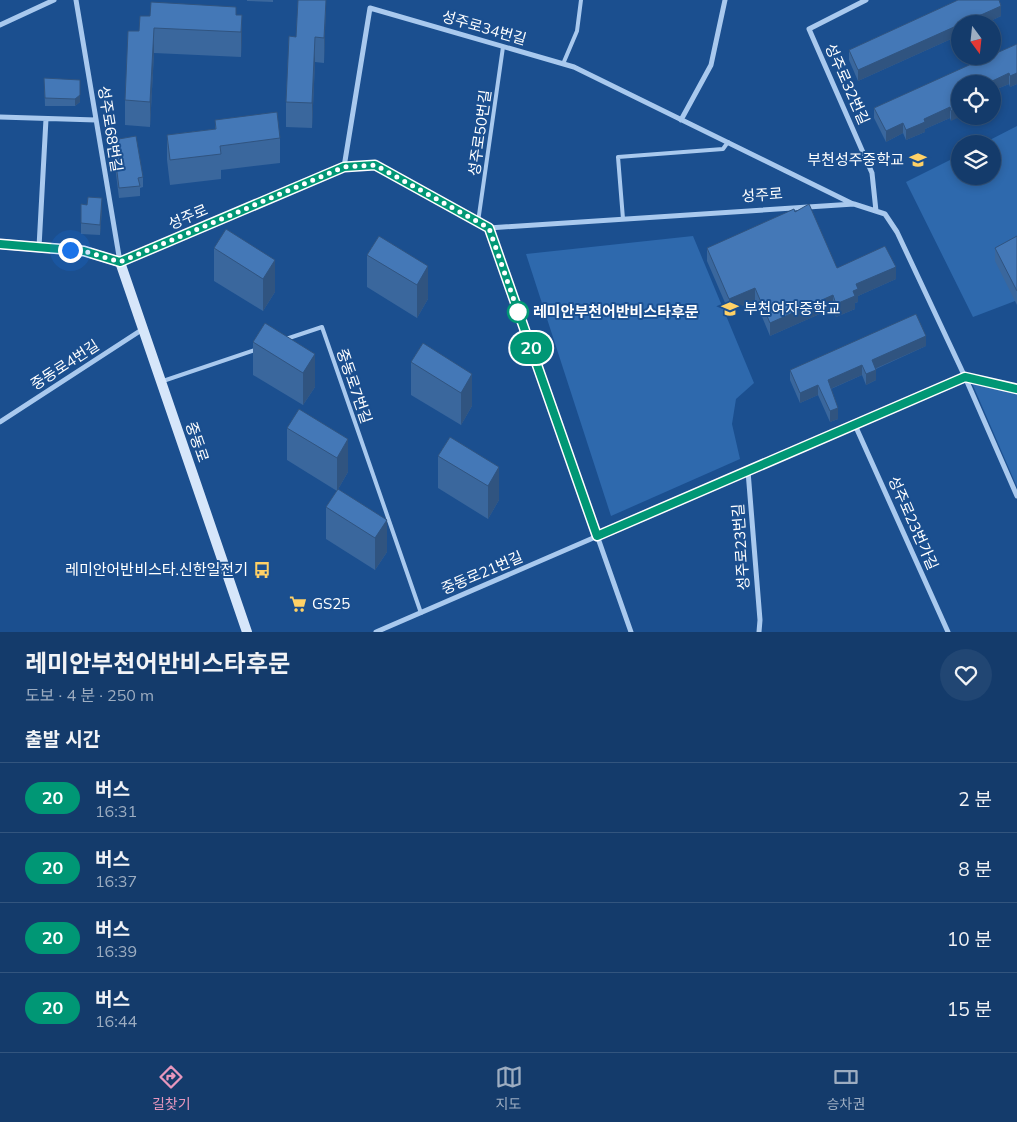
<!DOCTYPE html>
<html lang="ko">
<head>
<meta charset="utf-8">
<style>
  :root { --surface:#143b6b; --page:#214673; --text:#f1f3f6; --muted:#9dadc1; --line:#33557e; --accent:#e797bd }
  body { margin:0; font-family:Mulish,"Noto Sans KR",sans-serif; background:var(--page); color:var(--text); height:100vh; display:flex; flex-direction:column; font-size:19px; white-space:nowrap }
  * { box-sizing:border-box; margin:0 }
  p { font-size:16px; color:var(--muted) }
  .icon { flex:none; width:28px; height:28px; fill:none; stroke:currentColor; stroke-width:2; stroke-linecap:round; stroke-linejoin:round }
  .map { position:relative; height:632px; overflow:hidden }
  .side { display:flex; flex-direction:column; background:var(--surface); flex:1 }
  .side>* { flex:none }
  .badge { padding:0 10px; border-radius:16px; font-size:18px; line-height:32px }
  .needle { width:32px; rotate:165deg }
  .buttons { position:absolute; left:951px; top:15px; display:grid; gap:10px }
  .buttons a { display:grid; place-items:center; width:50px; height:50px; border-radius:50%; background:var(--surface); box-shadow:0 2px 8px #0003,0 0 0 1px var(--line); font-size:25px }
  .you { position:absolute; width:25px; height:25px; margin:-12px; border:4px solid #fff; border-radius:50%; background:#1a73e8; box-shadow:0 0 0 8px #1a73e833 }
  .map>.badge { position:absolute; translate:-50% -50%; box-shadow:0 0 0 2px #fff }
  h2 { padding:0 25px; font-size:19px; line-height:45px }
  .round { display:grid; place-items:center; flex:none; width:52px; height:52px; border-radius:26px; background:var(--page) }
  .head { display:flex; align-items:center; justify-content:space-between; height:85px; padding:0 25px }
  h1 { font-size:24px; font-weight:700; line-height:38px }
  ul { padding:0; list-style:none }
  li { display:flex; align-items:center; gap:15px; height:70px; padding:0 25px; border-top:1px solid var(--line) }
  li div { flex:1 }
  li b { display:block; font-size:19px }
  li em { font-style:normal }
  li .badge { min-width:55px; font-weight:700; text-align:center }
  .dock { display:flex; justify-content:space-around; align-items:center; height:70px; border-top:1px solid var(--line); background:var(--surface); font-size:14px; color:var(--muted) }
  .dock a { display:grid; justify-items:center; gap:2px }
  .dock .active { color:var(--accent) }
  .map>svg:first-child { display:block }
  .green { fill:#2e69ad }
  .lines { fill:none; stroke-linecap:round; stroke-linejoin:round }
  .lane { stroke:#a9c9ee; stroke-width:4 }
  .street { stroke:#a9c9ee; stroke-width:5 }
  .secondary { stroke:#d6e6fa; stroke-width:10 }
  .wall { fill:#3a679d }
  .shaded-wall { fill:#305480 }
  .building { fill:#4478b7; stroke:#305480 }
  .line-casing { stroke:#fff; stroke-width:11 }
  .line { stroke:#009775; stroke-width:8 }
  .walk { stroke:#fff; stroke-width:5; stroke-dasharray:0 9 }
  .stop-dot { fill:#fff; stroke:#009775; stroke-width:2.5 }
  .labels { text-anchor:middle; stroke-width:4; stroke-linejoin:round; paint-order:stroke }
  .street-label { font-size:15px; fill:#fff; stroke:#1b4f8f }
  .poi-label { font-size:15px; fill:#fff; stroke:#1b4f8f; text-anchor:end }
  .stop-label { font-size:15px; font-weight:bold; fill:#fff; stroke:#1b4f8f; text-anchor:start }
</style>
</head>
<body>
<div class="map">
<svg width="1017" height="632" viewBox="0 0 1017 632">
  <rect width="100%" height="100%" fill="#1b4f8f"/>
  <path class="green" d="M1017 126V250L1015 301 973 317 906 182 960 155V176H992V144H982Z
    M693 236 754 383 736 399 732 424 740 459 611 516 526 254Z
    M972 383 1017 393V487Z"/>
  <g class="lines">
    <path class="lane" d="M563 64 577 31 581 0
      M623 219 618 157 723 149 728 142
      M478 222 503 47
      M286 339 322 327 421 613
      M163 381 258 349"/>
    <path class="street" d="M76 0 120 262 344 167 375 165 489 228 854 204 885 214 897 232 965 377 1017 496
      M866 0 809 29 872 173 876 211
      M0 25 54 0
      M0 117 96 120
      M681 120 711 65 725 0
      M344 167 370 8 574 67 853 204
      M489 228 631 632
      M39 247 46 119
      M965 377 1017 389
      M0 422 143 329
      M855 425 948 632
      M748 471 760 620 759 632
      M376 632 965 377"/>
    <path class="secondary" d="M0 244 84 251 120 262 247 632"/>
  </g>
  <path class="wall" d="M247 0H273V2L247 1Z
    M326 0 324 63 315 62 312 128 286 127V102L296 37Z
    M958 0H999L1001 6V16L984 24H960V35L858 81 849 60V50Z
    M242 15 241 57 154 53 150 127 125 125V100L150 16Z
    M1017 44V84L1010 87 1009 84 992 91V84H960L951 121 950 118 925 129V132L906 140 903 133 886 142 874 118V108Z
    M44 78 80 102 75 106H45Z
    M215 120 280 138V163L221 170V179L170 185 167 160V135L215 129Z
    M113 140 143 177V187L140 188V196L119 198 113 150Z
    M81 204 102 209 100 235 81 234Z
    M795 212 837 268 896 279 858 296V302L855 303V309L836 317 833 308 770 336 755 300 729 312 707 261V248Z
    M379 236 428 299 417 318 367 287V255Z
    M1017 236V305L995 261V248Z
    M214 248 275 260V292L263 311 214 281Z
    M265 323 315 387 303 405 253 375V342Z
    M423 343 472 406 461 425 411 395V362Z
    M926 346 876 369V380L866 385 862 375 831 389 838 419 830 422 818 395 800 403 790 380V370Z
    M287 428 348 439V472L337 491 287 460Z
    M450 437 499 500 488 519 438 488V456Z
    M338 489 387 552 375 570 326 539V507Z"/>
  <path class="shaded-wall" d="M326 0 324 63V38Z
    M1001 6V16L984 24H961Z
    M242 15V40L241 57V32Z
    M960 24V35L858 81V70Z
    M154 28V53L150 127V102Z
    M315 37V62L312 128V103Z
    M1009 73V84L992 91V84H986Z
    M1017 73V84L1010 87V76Z
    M80 80V102L75 106V99Z
    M950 107V118L925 129V132L906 140V130L924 119Z
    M960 107V116H962L951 121V111Z
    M903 123V133L886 142V131Z
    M102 198V209L100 235V225Z
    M275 260V292L263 311V279Z
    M428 266V299L417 318V285Z
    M896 267V279L858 296V302L855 303V309L836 317V304L853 291 856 284Z
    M755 288V300L729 312V299Z
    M833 295V308L770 336V323Z
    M926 336V346L872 370V360Z
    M315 354V387L303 405V373Z
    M862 365V375L828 390V380Z
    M876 370V380L866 385V374Z
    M472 374V406L461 425V393Z
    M818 385V395L800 403V393Z
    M838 408V419L830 422V411Z
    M348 439V472L337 491V458Z
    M499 467V500L488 519V486Z
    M387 520V552L375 570V538Z"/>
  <path class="building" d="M298 0H326L324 38 315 37 312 103 286 102 289 36 296 37Z
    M958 0H999L1001 6 858 70 849 50Z
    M151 2 236 7V15H242L241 32 154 28 150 102 125 100 128 31H139L140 16H150Z
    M1017 44V73L1010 76 1009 73 986 84H960V107L951 111 950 107 924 119 925 122 906 130 903 123 886 131 874 108 989 56H992V55Z
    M44 78 80 80V95L75 99 45 98Z
    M277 112 280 138 220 146 221 154 170 160 167 135 216 129 215 120Z
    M136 136 143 177 138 178 140 186 119 188 113 140Z
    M88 197 102 198 100 225 81 223V204L87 205Z
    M809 204 837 268 885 246 896 267 856 284 858 289 853 291 855 296 836 304 833 295 770 323 755 288 729 299 707 248 794 209 795 212Z
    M226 229 275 260 263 279 214 248Z
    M379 236 428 266 417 285 367 255Z
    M1017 236V291L995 248Z
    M916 314 926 336 872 360 876 370 866 374 862 365 828 380 838 408 830 411 818 385 800 393 790 370Z
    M265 323 315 354 303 373 253 342Z
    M423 343 472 374 461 393 411 362Z
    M299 409 348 439 337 458 287 428Z
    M450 437 499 467 488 486 438 456Z
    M338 489 387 520 375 538 326 507Z"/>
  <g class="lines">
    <g class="line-casing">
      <path id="line" d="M0 244 84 251 120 262 344 167 375 165 489 228 597 536 965 377 1017 389"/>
    </g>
    <use href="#line" class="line"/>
    <path class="walk" d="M70 250 84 251 120 262 344 167 375 165 489 228 518 312"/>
  </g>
  <defs>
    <g id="school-bare" transform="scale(1.35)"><path d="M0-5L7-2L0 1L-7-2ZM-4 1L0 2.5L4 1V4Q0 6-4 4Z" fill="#ffd166" stroke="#1b4f8f" stroke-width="2.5" paint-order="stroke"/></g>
    <g id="bus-bare" transform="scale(1.35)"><path d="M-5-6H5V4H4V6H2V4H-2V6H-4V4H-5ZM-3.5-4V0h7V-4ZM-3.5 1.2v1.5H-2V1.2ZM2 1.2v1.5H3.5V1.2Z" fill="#ffd166" stroke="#1b4f8f" stroke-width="2.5" paint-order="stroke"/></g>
    <g id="supermarket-bare" transform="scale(1.35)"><path d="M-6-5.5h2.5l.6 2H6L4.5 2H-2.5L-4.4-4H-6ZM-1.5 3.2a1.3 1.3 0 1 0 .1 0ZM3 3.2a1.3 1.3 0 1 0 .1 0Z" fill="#ffd166" stroke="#1b4f8f" stroke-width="2.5" paint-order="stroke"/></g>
  </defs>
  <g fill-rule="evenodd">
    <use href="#school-bare" x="918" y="160"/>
    <use href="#school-bare" x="730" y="309"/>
    <use href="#bus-bare" x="262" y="570"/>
    <use href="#supermarket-bare" x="298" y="604"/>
  </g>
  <circle class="stop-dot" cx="518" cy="312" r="10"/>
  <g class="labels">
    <g class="street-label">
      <text transform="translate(484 28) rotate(16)" y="5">성주로34번길</text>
      <text transform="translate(847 84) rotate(66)" y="5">성주로32번길</text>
      <text transform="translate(110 129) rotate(81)" y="5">성주로68번길</text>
      <text transform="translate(480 133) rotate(-82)" y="5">성주로50번길</text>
      <text transform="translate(762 195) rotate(-4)" y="5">성주로</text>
      <text transform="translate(188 217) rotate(-23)" y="5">성주로</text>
      <text transform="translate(65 365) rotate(-33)" y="5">중동로4번길</text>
      <text transform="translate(354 386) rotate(71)" y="5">중동로7번길</text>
      <text transform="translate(197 442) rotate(71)" y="5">중동로</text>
      <text transform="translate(913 523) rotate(66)" y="5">성주로23번가길</text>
      <text transform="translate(741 547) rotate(-94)" y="5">성주로23번길</text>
      <text transform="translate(482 573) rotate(-23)" y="5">중동로21번길</text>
    </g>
    <g class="poi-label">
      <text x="904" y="165">부천성주중학교</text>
      <text x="744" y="314" text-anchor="start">부천여자중학교</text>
      <text x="248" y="575">레미안어반비스타.신한일전기</text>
      <text x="312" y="609" text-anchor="start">GS25</text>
    </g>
    <g class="stop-label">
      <text x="533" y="317">레미안부천어반비스타후문</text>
    </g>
  </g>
</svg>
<div class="buttons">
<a><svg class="needle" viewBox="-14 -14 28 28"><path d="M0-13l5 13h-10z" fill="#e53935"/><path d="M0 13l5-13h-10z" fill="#9dadc1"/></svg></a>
<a><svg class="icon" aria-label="locate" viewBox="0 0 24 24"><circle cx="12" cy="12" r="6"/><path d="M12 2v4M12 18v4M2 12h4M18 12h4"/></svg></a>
<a><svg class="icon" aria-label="layers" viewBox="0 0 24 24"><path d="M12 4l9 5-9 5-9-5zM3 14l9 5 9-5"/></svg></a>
</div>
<div class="you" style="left:70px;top:250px"></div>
<b class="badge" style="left:531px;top:348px;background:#009775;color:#fff">20</b>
</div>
<section class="side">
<div class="head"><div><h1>레미안부천어반비스타후문</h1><p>도보 · 4 분 · 250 m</p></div><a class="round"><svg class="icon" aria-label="heart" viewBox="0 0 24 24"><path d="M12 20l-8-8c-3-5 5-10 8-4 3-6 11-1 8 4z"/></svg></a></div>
<h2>출발 시간</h2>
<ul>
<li><span class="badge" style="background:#009775;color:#fff">20</span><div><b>버스</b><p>16:31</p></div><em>2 분</em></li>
<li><span class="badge" style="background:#009775;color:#fff">20</span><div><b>버스</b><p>16:37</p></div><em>8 분</em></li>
<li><span class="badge" style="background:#009775;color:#fff">20</span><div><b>버스</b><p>16:39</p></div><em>10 분</em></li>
<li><span class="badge" style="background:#009775;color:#fff">20</span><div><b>버스</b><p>16:44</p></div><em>15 분</em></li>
</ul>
</section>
<nav class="dock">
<a class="active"><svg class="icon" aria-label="directions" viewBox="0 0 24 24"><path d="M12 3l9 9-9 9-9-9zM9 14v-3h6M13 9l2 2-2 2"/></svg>길찾기</a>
<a><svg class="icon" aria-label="map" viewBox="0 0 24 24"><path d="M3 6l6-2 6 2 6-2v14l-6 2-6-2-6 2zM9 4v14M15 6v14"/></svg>지도</a>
<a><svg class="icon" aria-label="tickets" viewBox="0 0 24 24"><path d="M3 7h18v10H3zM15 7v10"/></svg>승차권</a>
</nav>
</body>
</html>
